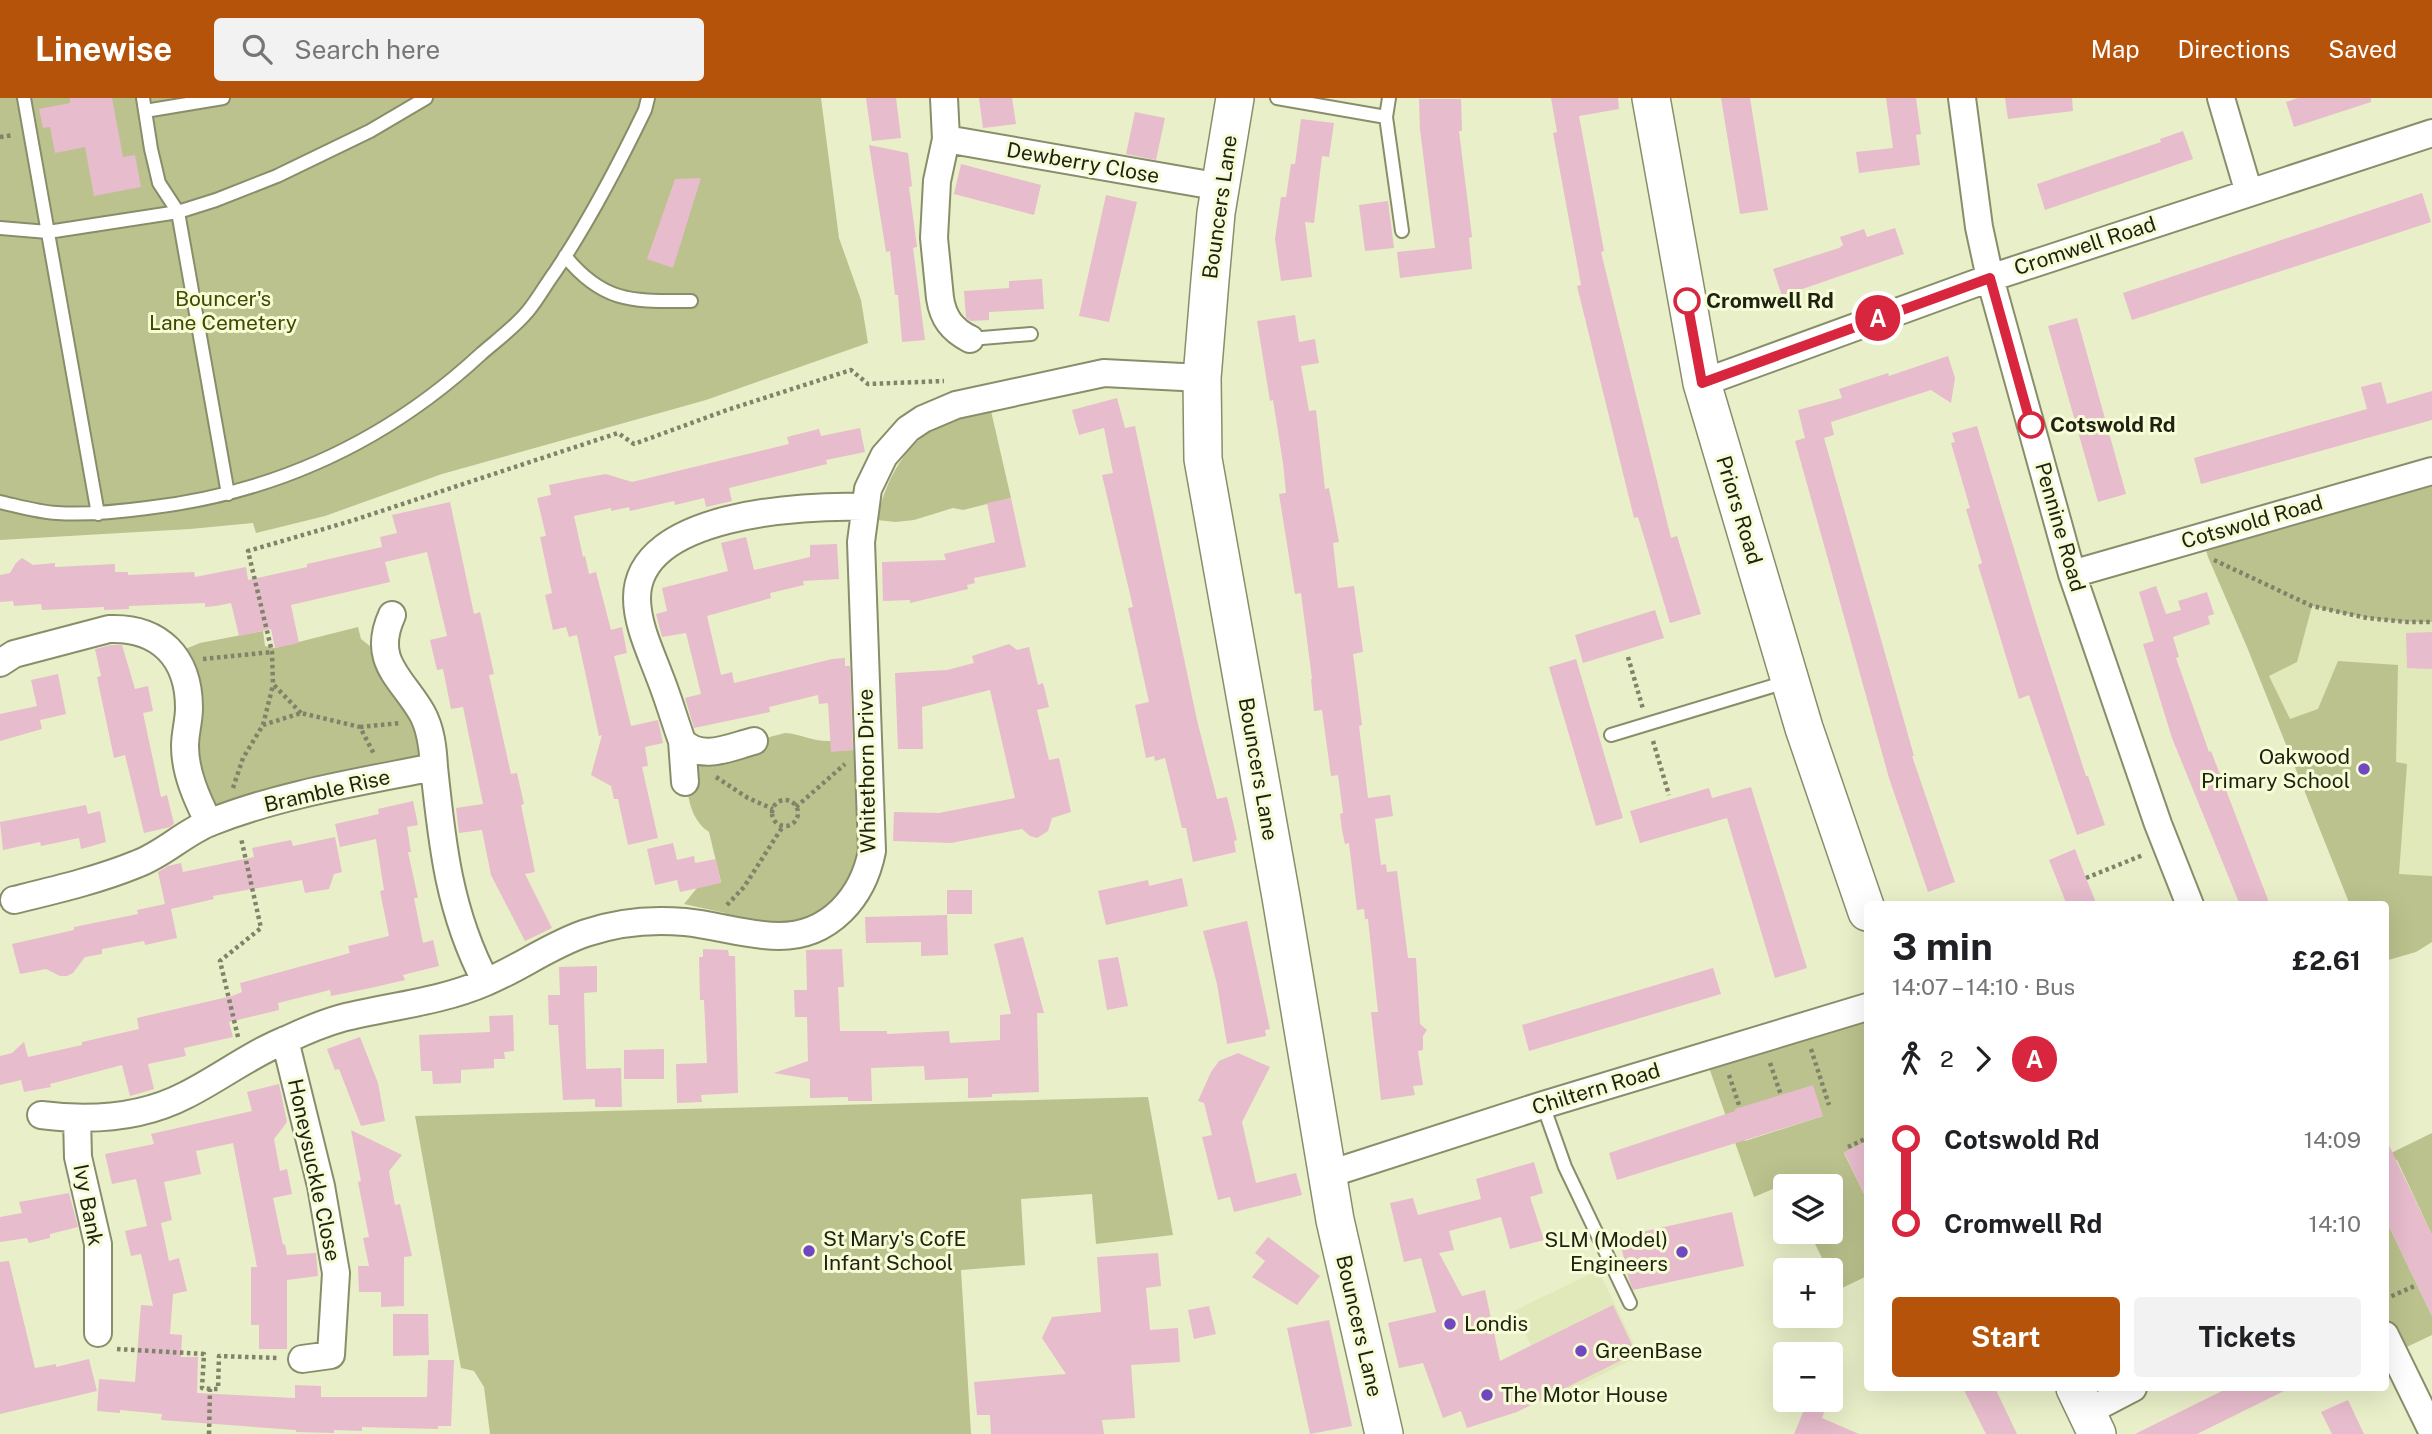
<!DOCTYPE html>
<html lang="en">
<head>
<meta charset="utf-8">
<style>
  :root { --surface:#fff; --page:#f2f2f2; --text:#202124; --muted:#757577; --accent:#b45309 }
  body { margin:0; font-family:"Public Sans",sans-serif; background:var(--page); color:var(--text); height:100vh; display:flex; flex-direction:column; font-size:26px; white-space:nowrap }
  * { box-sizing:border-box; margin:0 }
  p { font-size:23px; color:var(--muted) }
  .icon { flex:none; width:38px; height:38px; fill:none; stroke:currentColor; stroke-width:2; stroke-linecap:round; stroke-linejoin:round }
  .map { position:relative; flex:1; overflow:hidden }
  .details { position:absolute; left:1864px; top:803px; width:525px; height:490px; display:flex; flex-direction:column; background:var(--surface); border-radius:7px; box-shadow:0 7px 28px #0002 }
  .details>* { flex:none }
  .badge { padding:0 14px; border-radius:23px; font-size:24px; line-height:46px }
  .fabs { position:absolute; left:1773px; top:1076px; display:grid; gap:14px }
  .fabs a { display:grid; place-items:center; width:70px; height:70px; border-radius:7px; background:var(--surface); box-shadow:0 7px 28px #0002; font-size:35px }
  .map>.badge { position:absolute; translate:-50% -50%; box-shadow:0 0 0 4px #fff }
  .legs { display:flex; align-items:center; gap:10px; height:77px; padding:0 28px; font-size:23px }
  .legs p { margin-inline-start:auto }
  .headline { display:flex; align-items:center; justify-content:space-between; height:119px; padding:0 28px }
  h1 { font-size:38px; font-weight:700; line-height:52px }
  .button { display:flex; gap:14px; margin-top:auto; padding:14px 28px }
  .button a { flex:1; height:80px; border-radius:7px; background:var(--accent); color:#fff; font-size:28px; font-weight:700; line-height:80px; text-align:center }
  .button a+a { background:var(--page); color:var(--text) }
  ul { padding:0 28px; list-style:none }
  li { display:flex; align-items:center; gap:24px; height:84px; font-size:26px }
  li i { display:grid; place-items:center; width:10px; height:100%; margin:0 9px; background:currentColor }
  li i::after { content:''; width:18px; height:18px; margin:-9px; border:5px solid; border-radius:50%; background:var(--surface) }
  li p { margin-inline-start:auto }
  li:first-child i { background:linear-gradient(#0000 50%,currentColor 0) }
  li:last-child i { background:linear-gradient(currentColor 50%,#0000 0) }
  header { display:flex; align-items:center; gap:42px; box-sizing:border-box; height:98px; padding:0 35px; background:var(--accent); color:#fff }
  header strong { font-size:33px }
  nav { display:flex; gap:38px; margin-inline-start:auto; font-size:24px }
  .search { width:490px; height:63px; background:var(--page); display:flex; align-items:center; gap:18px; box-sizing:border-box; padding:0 24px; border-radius:7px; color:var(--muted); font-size:26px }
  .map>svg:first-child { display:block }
  .built { fill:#e1e8b9 }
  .green { fill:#bbc28d; fill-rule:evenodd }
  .building { fill:#e7bccc }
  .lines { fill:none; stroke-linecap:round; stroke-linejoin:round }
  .lane-casing { stroke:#898e6a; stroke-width:16 }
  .street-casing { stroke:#898e6a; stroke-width:30 }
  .secondary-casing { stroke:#898e6a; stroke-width:40 }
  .path { stroke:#808369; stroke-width:4.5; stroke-dasharray:3.5 3.5; stroke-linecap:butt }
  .lane { stroke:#fff; stroke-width:12 }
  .street { stroke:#fff; stroke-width:26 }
  .secondary { stroke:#fff; stroke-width:37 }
  .line-1-casing { stroke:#fff; stroke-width:16 }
  .line-1 { stroke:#d7263d; stroke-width:10 }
  .stop-1-dot { fill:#fff; stroke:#d7263d; stroke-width:3.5 }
  .poi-dot { fill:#7047c0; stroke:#f6fcd5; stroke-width:2.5 }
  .labels { text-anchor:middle; stroke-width:6; stroke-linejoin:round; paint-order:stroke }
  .street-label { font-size:21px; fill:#1f2112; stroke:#f6fcd5 }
  .park-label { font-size:21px; fill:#434801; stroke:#f6fcd5 }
  .stop-label { font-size:21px; font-weight:bold; fill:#1f2112; stroke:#f6fcd5; text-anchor:start }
  .poi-label { font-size:21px; fill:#1f2112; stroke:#f6fcd5; text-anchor:start }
</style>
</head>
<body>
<header>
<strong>Linewise</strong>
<div class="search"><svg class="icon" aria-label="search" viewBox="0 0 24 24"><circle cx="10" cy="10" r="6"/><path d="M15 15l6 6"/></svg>Search here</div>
<nav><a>Map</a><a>Directions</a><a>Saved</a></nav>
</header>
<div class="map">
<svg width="2432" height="1336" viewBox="0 0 2432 1336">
  <rect width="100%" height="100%" fill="#e9efc8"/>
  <path class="built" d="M2432 373V844L2385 863V807H2350L2247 548Z
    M1598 1172 1640 1258 1547 1303 1526 1261 1535 1255 1514 1213Z"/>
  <path class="green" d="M0 0H821L839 140 861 202 868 245 706 302 442 376 325 418 256 435 253 425 190 431 0 442Z
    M991 313 1011 400 963 412 953 410 914 422 896 424 877 422C885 383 905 344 943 325 957 318 976 316 991 313Z
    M2432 373V524C2391 525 2352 518 2312 508L2297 564 2269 578 2290 621 2318 611 2338 563 2398 567 2396 664 2407 666 2399 776 2432 778V844L2416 854 2385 863V807H2350L2247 549 2208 459 2202 439Z
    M358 529 361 541 371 549 388 587 433 656 209 725 173 556 200 545 263 533 265 548 275 550Z
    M785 635C802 636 813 644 831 643V653L855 652 872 753 827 824 721 831 725 815 684 806 697 790 721 784 709 734C683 716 686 678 688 649L712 654Z
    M1867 909V1043L1844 1055 1867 1102V1178L1838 1192 1830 1172H1828L1809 1134H1830V1088H1787L1785 1086 1754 1099 1705 958ZM1735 1011 1823 1018 1745 1043Z
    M1148 999 1173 1137 1096 1146 1092 1096 1021 1101 1025 1167 961 1172 971 1336H490L484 1289 474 1273 461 1270 415 1018Z
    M2432 1035V1137L2397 1062 2385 1058Z
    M2385 1120 2432 1218V1237L2394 1255 2385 1237Z"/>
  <path class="building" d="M70 0H112L123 59 135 57 141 89 94 98 85 49 55 55 50 29 43 30 39 11 70 5Z
    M866 0H896L901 40 872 43Z
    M979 0H1012L1016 26 983 30Z
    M1551 0H1618L1619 11 1579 18 1604 153 1601 154 1671 440 1677 438 1701 516 1670 525 1638 419 1634 420 1577 188 1581 187 1553 35 1557 34Z
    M1721 0H1750L1768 112 1740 116Z
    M1886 0H1916L1921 36 1916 37 1920 67 1859 75 1856 54 1893 50Z
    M2005 0H2072L2073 13 2008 21Z
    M2298 0H2371V4L2294 29 2286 4Z
    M1419 1H1461L1462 33H1459L1472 139 1469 140 1472 171 1400 180 1397 154 1435 150 1420 32Z
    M1135 14 1165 20 1156 62 1126 56Z
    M1301 21 1334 25 1329 59 1322 58 1314 125 1305 124 1312 179 1281 183 1275 141 1281 99H1286L1291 66H1295Z
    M2183 33 2193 61 2045 112 2037 86 2161 44 2160 41Z
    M869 47 908 55 912 88 909 89 917 149 913 150 925 242 902 244 898 197H895L890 153 886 154Z
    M961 66 1041 87 1034 117 954 96Z
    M701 80 673 170 647 161 675 81Z
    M2422 95 2431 124 2132 222 2123 195Z
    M1106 97 1137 104 1109 224 1079 218Z
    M1388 103 1394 150 1365 153 1359 107Z
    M1895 130 1904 156 1782 198 1773 171 1839 150 1843 147 1840 139 1864 131 1867 139Z
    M1042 181 1044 211 989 214V222L971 223 966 220 964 193 1009 190V183Z
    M1295 217 1299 244 1315 241 1317 255 1319 265 1301 268 1309 313 1316 312 1325 391 1329 390 1339 444 1333 445 1338 490 1354 488 1363 554 1353 556 1362 627 1359 628 1368 700 1390 697 1393 718 1375 721 1381 767 1386 766 1387 774 1397 773 1408 860H1416L1420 926 1427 932 1423 938V952L1418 953 1423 987 1413 988 1415 997 1381 1002 1371 914H1378L1368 821H1365L1364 811 1357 812 1349 745 1345 746 1342 732 1340 716 1343 715 1338 677 1331 678 1322 612 1314 613 1311 581H1312L1301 495 1295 496 1279 396 1286 395 1283 365 1273 302 1270 303 1257 223Z
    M2077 220 2126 396 2098 404 2048 228Z
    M1948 258 1955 280 1951 305 1931 292 1831 324 1834 337 1824 340 1914 658H1912L1955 784 1928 794 1889 680 1795 343 1805 340 1798 312 1842 300 1839 291 1888 275 1889 278Z
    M2381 284 2387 306 2432 293V322L2201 386 2194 360 2367 311 2361 289Z
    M1117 300 1125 330 1135 328 1197 622 1217 701 1227 699 1237 742 1234 743 1236 754 1193 764 1186 730H1182L1165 660 1155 663 1154 658 1146 660 1135 607 1149 604 1128 510 1133 509 1102 377 1113 375 1104 330 1079 337 1072 312Z
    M1977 328 2036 524 2086 678H2088L2105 727 2077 737 2029 597 2019 601 1978 467 1982 465 1966 411 1970 410 1951 345 1955 344 1952 335Z
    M860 330 865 354 826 362 827 366 729 390 732 403 706 409 704 400 675 407 674 403 630 413 629 409 611 413V410L574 418 583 459 585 458 589 476 596 474 611 532 622 529 627 555 614 558 631 628 658 622 663 645 645 649 648 668 642 669 658 740 628 747 618 701H614L611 688 591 677 602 637 599 638 577 537 569 539 566 529 553 532 545 497 552 495 540 439 546 438 537 400 551 397 549 387 583 380 606 376 632 384 789 346 787 339 819 331 821 338Z
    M1011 400 1026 469 974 480 975 485 967 487 968 491 910 505V502L883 503 882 464 946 462 944 456 995 444 987 405Z
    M450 404 474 516 480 514 494 576 489 577 511 676 517 675 524 706 521 707 535 774 525 776 552 830 525 843 491 777 482 732 459 735 456 710 483 706 463 609 451 611 443 571 437 572 430 542 447 538 427 454 385 464 390 484 291 507 299 545 275 550 271 531 239 538 231 505 216 508 205 509V505L129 508V511L104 512V509L42 512 41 506 14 508 13 503 0 504V477L10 475 16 465 22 460 33 467 55 465V469L115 466V474H128V477L194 474 195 479 246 469 248 482 307 469V466L382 449 380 439 397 435 392 417Z
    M746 439 754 472 810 459V447L837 446 839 481 803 483 804 487 770 495 771 500 707 518 721 577 732 574 734 585 832 561 845 560V568H850L853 652 831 654 828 605 819 606 818 597 769 609 770 614 694 630 685 600 701 596 686 535 662 539 656 516 667 513 662 490 728 473 721 445Z
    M2156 488 2166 516 2181 512 2178 503 2207 494 2214 516 2208 518 2210 526 2173 539 2179 559 2176 560 2209 654 2211 653 2270 807H2240L2172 640 2143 546 2154 543 2139 494Z
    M1655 512 1664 540 1583 565 1575 537Z
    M2432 534V571L2407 570 2406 535Z
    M1009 546 1017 552 1029 549 1038 587 1043 585 1049 609 1037 612 1049 662 1059 660 1071 714 1052 720 1048 733 1037 740 1030 738 1022 731 951 745 893 743 894 714 939 715 1015 700 990 592 922 609 923 651H898L895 575 947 572 974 565 972 558Z
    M111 547H122L135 591 148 588 153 613 143 615 161 699 167 697 174 726 170 729 144 735 125 657 114 660 97 579 101 578 95 551Z
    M1576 561 1623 720 1596 728 1549 569Z
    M58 576 66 616 40 622 42 631 0 643V616L37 608 31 582Z
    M1751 689 1807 870 1775 880 1727 720 1640 745 1630 713 1709 690 1712 700Z
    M413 703 418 727 407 729 411 754H408L418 800H414L423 845 433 842 439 868 403 877 405 882 375 889 331 898 330 892 278 905 279 912 229 924 233 939 184 950 186 958 148 966 154 991 130 998 122 967 50 986 51 989 24 994 21 982 0 987V958L12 955 24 944 28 959 82 947V944L139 931 137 920 232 898 242 894 240 885 350 855 348 848 389 838 380 793 384 792 376 741 340 749 335 726 379 716 378 711Z
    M86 707 88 716 100 713 106 744 81 751 79 740 41 748 40 744 3 752 0 724Z
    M335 739 342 774 334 776 329 791 305 795 302 782 213 798 214 801 171 811 177 840 145 847 144 843 102 851V856L85 859 73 875 67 878H60L46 871 20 876 12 846 74 832V829L138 816 137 812 165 806 158 774 168 768 181 765 183 774 254 759 252 750 291 742 293 748Z
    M673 745 677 762 694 758 695 765 716 761 721 785 680 794 677 782 655 787 647 751Z
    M2075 751 2086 780 2097 807H2067L2049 762Z
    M1182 780 1188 808 1106 827 1098 793 1148 782 1149 788Z
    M947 792H972V816H947Z
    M947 817 948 857 921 858V844L866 845 865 819Z
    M1247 823 1270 931 1265 932 1266 938 1227 946 1217 886 1203 833Z
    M1023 839 1044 915H1037L1039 994 992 996V999L968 1000V980L925 982 924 968 871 970 872 1003H848V999L810 1000V981L774 975 808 963 807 919H795L794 892H807L806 852 842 851 844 889H838L840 933H887V936L949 933 950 945 1000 942V917L1011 916 994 846Z
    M703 851 728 852 729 858H735L738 995 701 997 702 1004 677 1005 676 966 707 965 704 902H700L699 859H703Z
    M1118 859 1128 908 1107 912 1098 862Z
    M597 868V894L584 895 586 971 621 970 622 1009H595V1001L563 1002 558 927H549L548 897H560L559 869Z
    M1713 870 1721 896 1529 953 1522 927Z
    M513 917 514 953 504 954 505 961H494V970L461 972V985L433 986 432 973H421L419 937 490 934 489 918Z
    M360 939 378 985 385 1023 361 1028 339 971 335 972 327 951Z
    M664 951V981H624V952Z
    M1238 955 1270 969 1242 1024 1256 1085 1296 1075 1302 1097 1234 1114 1230 1099 1218 1102 1202 1039 1212 1037 1204 1005 1198 1003 1211 974 1219 963Z
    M279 986 287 1024 274 1041 280 1073 287 1071 292 1096 273 1100 283 1147 285 1146 287 1157 316 1155 318 1178 287 1182V1251H259V1227H251V1169H257L233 1045 196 1053 201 1076 164 1084 172 1122 161 1125 169 1163 179 1160 187 1193 173 1196 170 1236 182 1237 181 1259H198L197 1295 295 1300V1287L321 1288V1299H427L428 1262H454L451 1328H438V1331L362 1329V1333L334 1332V1335L296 1334V1332L161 1322 162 1316 120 1312V1315L97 1313 99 1281 135 1284 141 1207 153 1208 141 1156 131 1158 125 1133 147 1128 136 1081 112 1086 105 1056 154 1046 151 1036 252 1013 247 994Z
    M1813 987 1823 1018 1617 1082 1609 1055 1735 1013V1011Z
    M351 1032 402 1057 389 1073 395 1107 400 1106 412 1158 404 1159V1208L381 1209V1194H359L358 1168H369L363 1140 369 1139 358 1084 361 1083Z
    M2385 1039 2432 1137V1218L2385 1120Z
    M1867 1043V1102L1844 1054Z
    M1534 1064 1543 1095 1530 1099 1544 1142 1510 1151 1501 1119 1449 1133 1454 1152 1439 1155 1462 1198 1485 1192 1500 1263 1613 1207 1636 1255 1517 1314 1467 1330 1461 1313 1443 1320 1423 1265 1399 1270 1388 1225 1436 1214 1421 1160 1404 1164 1390 1105 1413 1100 1418 1117 1481 1101 1476 1081Z
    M69 1095 78 1129 50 1136V1140L29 1145 27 1140 0 1144V1119L22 1115 19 1104Z
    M1732 1114 1744 1168 1633 1192 1629 1182 1619 1139Z
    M1268 1139 1320 1178 1297 1207 1252 1179 1265 1163 1255 1155Z
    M1158 1155 1161 1188 1146 1190 1150 1232 1178 1230 1180 1264 1131 1267 1135 1320 1102 1322 1104 1336H991L990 1317H977L974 1284 1066 1276 1042 1240 1052 1219 1101 1214 1097 1159Z
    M9 1163 35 1270 56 1266V1269L89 1261 97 1293 0 1316V1164Z
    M1209 1208 1216 1236 1194 1241 1188 1212Z
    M393 1216H428L429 1257 393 1258Z
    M1329 1222 1352 1328 1310 1336 1287 1230Z
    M1963 1290H1995L2017 1336H1986Z
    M2228 1290H2290L2197 1336H2135Z
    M2348 1302 2364 1336H2332L2321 1314Z
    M1807 1305 1825 1312 1822 1320 1859 1336H1794Z"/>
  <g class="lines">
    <g class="lane-casing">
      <path id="lane" d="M24 0 98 416
        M143 0 151 51 159 85 178 114 228 396
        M1277 0 1386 19 1402 133
        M145 13 223 0
        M1386 19 1389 0
        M0 130 48 134 178 114 216 102 277 78 370 33 426 0
        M565 158C604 206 634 203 691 203
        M970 241 1031 236
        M0 404C18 408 38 414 57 415 87 417 117 414 147 410 276 395 386 344 481 256 497 242 515 229 528 213 538 201 546 186 555 174 590 122 618 68 645 12L648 0
        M1611 637 1786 584
        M1543 1007 1565 1069 1630 1205"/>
    </g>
    <g class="street-casing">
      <path id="street" d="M944 0 946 41 1221 89
        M1962 0 1979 129 1990 180 2072 476 2158 726 2190 807
        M2221 0 2249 95
        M946 41 937 83 934 140 940 200C943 220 952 232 970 241
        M1702 285 1990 180 2432 35
        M2072 476 2432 373
        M392 517C371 563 401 579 422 615 431 631 433 651 434 669
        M0 565 14 556 109 531C160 529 189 560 189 610 189 623 185 635 185 648 185 675 197 701 209 725
        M682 643 685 684
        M754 643C730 649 701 664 682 643 674 621 668 599 659 577 650 553 637 526 637 500 637 415 804 407 864 409
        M14 802C55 792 98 782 137 766 164 756 185 734 211 724 282 696 360 684 434 669 442 746 449 814 486 884
        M285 942 321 1088 336 1175 331 1257 302 1261
        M41 1017C89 1023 142 1020 186 997 220 980 252 955 288 941 305 933 324 925 342 920 390 908 440 904 486 884 520 870 550 847 586 835 618 824 651 821 685 824 716 827 747 838 779 838 830 838 863 799 872 753L861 444 868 391 884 358 908 331 923 321 956 307 1104 275 1202 280
        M77 1020 78 1059 98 1146V1235
        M1326 1077 1543 1007 1867 909
        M2385 1237 2432 1333
        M2087 1314 2133 1290"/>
    </g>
    <g class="secondary-casing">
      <path id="secondary" d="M1235 0 1216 115 1210 182 1202 280 1203 361 1281 799 1335 1122 1384 1336
        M1651 0 1702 285 1804 630 1867 814
        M2075 1290 2097 1336"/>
    </g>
    <path class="path" d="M0 39 13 37
      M2214 462 2312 508 2367 520 2407 524H2432
      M1628 559 1643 611
      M203 561 272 554
      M301 615 273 586 272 554 248 453 351 423 618 335 634 346 727 312 851 272 868 286 944 283
      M263 627 273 587
      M360 629 400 625
      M1653 643 1669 697
      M716 679 748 700 773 711
      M233 690 243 660 263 627 301 615 360 629 374 656
      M772 715a13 13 0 1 1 26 0a13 13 0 1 1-26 0Z
      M796 709 845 666
      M2086 780 2143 757
      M727 807 744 789 783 728
      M238 939 220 863 261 830 241 740
      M1811 951 1829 1007
      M1770 965 1781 997
      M1729 977 1740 1010
      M1848 1049 1867 1040
      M2385 1201 2417 1187
      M117 1251 204 1256 202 1290 210 1291
      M209 1336 210 1291H218L219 1258 278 1260"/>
    <use href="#lane" class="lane"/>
    <use href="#street" class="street"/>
    <use href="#secondary" class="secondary"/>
  </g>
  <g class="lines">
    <g class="line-1-casing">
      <path id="line-1" d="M1687 203 1702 285 1990 180 2031 327"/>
    </g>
    <use href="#line-1" class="line-1"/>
  </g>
  <g class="stop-1-dot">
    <circle cx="1687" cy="203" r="12"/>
    <circle cx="2031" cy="327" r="12"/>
  </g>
  <g class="poi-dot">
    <circle cx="2364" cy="671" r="7"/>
    <circle cx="809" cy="1153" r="7"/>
    <circle cx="1682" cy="1154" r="7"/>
    <circle cx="1450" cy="1226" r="7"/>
    <circle cx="1581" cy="1253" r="7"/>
    <circle cx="1487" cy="1297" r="7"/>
  </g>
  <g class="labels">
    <g class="street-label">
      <text transform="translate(1083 65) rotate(10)" y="7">Dewberry Close</text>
      <text transform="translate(1220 109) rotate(-82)" y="7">Bouncers Lane</text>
      <text transform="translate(2085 148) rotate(-18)" y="7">Cromwell Road</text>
      <text transform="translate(1739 412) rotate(73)" y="7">Priors Road</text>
      <text transform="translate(2252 424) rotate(-16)" y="7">Cotswold Road</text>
      <text transform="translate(2060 429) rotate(74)" y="7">Pennine Road</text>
      <text transform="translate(1258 671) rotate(80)" y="7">Bouncers Lane</text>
      <text transform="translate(867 673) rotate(-91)" y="7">Whitethorn Drive</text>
      <text transform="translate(327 693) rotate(-13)" y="7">Bramble Rise</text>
      <text transform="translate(1596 991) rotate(-17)" y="7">Chiltern Road</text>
      <text transform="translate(314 1072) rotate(78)" y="7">Honeysuckle Close</text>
      <text transform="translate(88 1107) rotate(79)" y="7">Ivy Bank</text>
      <text transform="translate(1359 1228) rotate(77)" y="7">Bouncers Lane</text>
    </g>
    <g class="park-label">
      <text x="223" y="208">Bouncer's<tspan x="223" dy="24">Lane Cemetery</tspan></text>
    </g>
    <g class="stop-label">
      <text x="1706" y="210">Cromwell Rd</text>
      <text x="2050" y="334">Cotswold Rd</text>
    </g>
    <g class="poi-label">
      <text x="2350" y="666" text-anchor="end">Oakwood<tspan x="2350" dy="24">Primary School</tspan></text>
      <text x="823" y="1148">St Mary's CofE<tspan x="823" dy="24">Infant School</tspan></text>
      <text x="1668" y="1149" text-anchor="end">SLM (Model)<tspan x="1668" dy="24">Engineers</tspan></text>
      <text x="1464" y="1233">Londis</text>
      <text x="1595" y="1260">GreenBase</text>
      <text x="1501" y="1304">The Motor House</text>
    </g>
  </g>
</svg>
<div class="fabs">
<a><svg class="icon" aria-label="layers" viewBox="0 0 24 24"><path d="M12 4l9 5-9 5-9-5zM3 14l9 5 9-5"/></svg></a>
<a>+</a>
<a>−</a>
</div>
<b class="badge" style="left:1878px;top:220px;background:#d7263d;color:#fff">A</b>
<section class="details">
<div class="headline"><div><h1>3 min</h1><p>14:07 – 14:10 · Bus</p></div><b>£2.61</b></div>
<div class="legs"><svg class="icon" aria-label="walk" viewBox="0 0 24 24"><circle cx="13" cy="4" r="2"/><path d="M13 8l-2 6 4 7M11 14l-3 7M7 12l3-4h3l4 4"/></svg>2<svg class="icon" aria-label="forward" viewBox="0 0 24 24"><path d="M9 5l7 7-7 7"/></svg><b class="badge" style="background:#d7263d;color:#fff">A</b></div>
<ul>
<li><i style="color:#d7263d"></i><b>Cotswold Rd</b><p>14:09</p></li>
<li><i style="color:#d7263d"></i><b>Cromwell Rd</b><p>14:10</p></li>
</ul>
<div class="button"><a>Start</a><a>Tickets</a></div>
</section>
</div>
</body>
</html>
